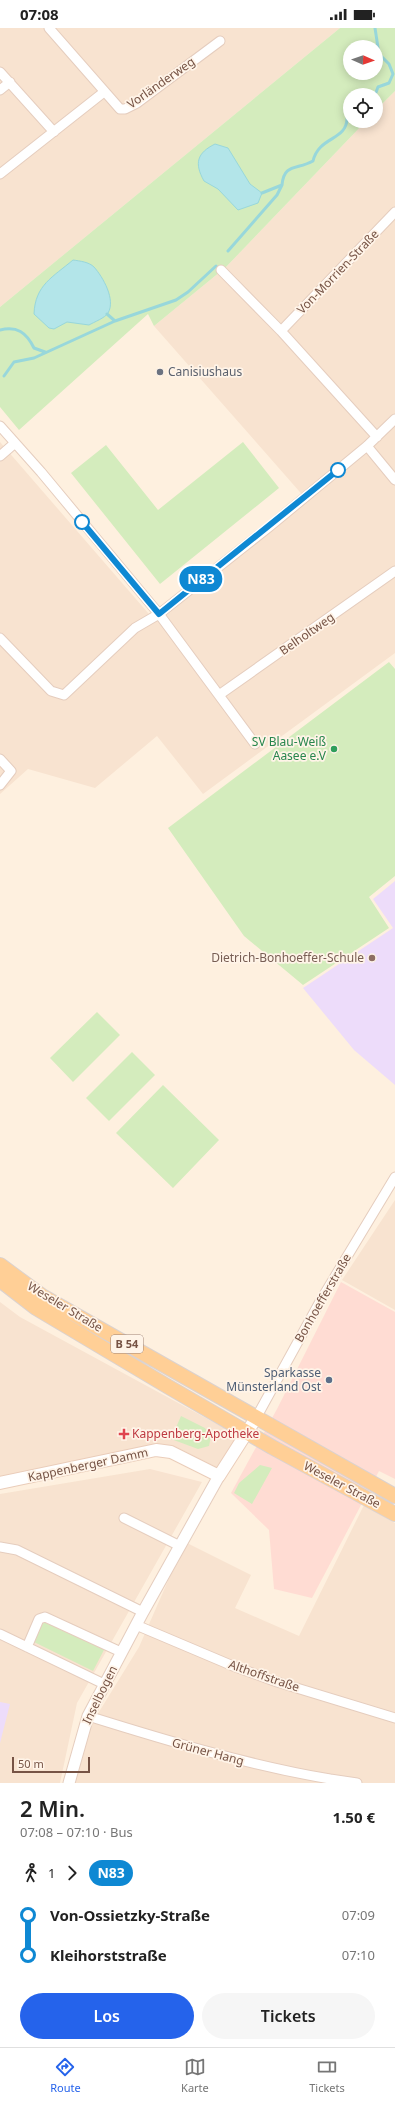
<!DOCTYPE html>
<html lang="de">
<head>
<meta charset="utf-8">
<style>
  :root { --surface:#fff; --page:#f6f6f6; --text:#222; --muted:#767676; --line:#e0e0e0; --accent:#2563eb }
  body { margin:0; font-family:"Noto Sans",sans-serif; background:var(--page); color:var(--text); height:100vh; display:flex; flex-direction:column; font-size:15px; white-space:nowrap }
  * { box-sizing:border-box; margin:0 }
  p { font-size:13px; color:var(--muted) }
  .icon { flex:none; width:22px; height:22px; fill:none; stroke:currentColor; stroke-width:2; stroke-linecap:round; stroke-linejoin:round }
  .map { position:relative; height:1755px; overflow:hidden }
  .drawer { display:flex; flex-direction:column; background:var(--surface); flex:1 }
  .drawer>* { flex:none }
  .badge { padding:0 8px; border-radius:13px; font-size:14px; line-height:26px }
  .needle { width:26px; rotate:92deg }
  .buttons { position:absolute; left:343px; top:12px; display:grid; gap:8px }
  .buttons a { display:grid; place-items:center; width:40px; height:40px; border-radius:50%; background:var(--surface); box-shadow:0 2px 10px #0003; font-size:20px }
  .scale { position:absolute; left:12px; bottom:10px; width:78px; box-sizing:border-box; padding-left:4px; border:2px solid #765345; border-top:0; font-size:11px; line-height:14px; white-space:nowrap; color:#765345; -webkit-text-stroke:3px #fff4e8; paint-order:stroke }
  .map>.badge { position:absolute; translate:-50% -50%; box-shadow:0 0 0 2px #fff }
  .legs { display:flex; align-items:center; gap:6px; height:44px; padding:0 20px; font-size:13px }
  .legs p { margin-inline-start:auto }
  .head { display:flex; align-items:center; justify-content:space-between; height:68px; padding:0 20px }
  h1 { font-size:22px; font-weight:600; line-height:30px }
  .cta { display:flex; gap:8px; margin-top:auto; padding:8px 20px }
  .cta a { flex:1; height:46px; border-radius:24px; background:var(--accent); color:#fff; font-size:16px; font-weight:600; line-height:46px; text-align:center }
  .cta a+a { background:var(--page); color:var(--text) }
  ul { padding:0 20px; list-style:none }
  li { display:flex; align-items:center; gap:14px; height:40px; font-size:15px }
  li i { display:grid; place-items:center; width:6px; height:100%; margin:0 5px; background:currentColor }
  li i::after { content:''; width:10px; height:10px; margin:-5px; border:3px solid; border-radius:50%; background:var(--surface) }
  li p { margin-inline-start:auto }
  li:first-child i { background:linear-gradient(#0000 50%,currentColor 0) }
  li:last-child i { background:linear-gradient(currentColor 50%,#0000 0) }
  .status { display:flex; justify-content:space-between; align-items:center; height:28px; padding:0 20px; background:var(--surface); direction:ltr }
  .status svg { height:11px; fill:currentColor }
  .tab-bar { display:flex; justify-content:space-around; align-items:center; height:56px; border-top:1px solid var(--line); background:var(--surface); font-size:11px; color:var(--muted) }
  .tab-bar a { display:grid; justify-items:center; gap:2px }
  .tab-bar .selected { color:var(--accent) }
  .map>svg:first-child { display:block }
  .residential { fill:#f8e3d0 }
  .commercial { fill:#ffdcd3 }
  .education { fill:#eddcfa }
  .green { fill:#d4ecbd; fill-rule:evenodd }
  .water { fill:#b3e5e9; stroke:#98d7db }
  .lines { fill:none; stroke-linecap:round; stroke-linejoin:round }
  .stream { stroke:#98d7db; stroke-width:3 }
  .minor-casing { stroke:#e5cdbe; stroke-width:11 }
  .tertiary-casing { stroke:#e5cdbe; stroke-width:13 }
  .secondary-casing { stroke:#eacdba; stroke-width:14 }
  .primary-casing { stroke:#dbd2cf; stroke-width:16 }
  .minor { stroke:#fff; stroke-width:9 }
  .tertiary { stroke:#fff; stroke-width:11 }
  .secondary { stroke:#fff; stroke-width:12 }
  .primary { stroke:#ffcf96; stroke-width:14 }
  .line-1-casing { stroke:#fff; stroke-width:9 }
  .line-1 { stroke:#0e88d3; stroke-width:6 }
  .worship-dot { fill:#6b7280; stroke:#fff4e8; stroke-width:1.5 }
  .stop-1-dot { fill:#fff; stroke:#0e88d3; stroke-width:2 }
  .leisure-dot { fill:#2e9e5b; stroke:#fff4e8; stroke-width:1.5 }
  .education-dot { fill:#8d6e63; stroke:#fff4e8; stroke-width:1.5 }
  .service-dot { fill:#5c6f8a; stroke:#fff4e8; stroke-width:1.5 }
  .health-dot { fill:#e0444e; stroke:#fff4e8; stroke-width:1.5 }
  .labels { text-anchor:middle; stroke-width:3.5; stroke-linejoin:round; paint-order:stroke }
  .shield { fill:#fff4e8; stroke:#9f8376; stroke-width:1 }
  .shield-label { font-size:11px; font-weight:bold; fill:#765345 }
  .street-label { font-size:12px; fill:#765345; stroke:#fff4e8 }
  .worship-label { font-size:12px; fill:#5b616d; stroke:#fff4e8; text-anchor:start }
  .leisure-label { font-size:12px; fill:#27864d; stroke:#fff4e8; text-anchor:end }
  .education-label { font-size:12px; fill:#785e54; stroke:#fff4e8; text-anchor:end }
  .service-label { font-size:12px; fill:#4e5e75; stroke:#fff4e8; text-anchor:end }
  .health-label { font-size:12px; fill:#be3a42; stroke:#fff4e8; text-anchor:start }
</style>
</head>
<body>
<div class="status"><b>07:08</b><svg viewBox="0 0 49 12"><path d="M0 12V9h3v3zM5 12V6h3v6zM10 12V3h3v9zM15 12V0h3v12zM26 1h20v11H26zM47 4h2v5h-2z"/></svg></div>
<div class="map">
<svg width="395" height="1755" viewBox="0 0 395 1755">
  <rect width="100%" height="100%" fill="#fef0df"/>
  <path class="residential" d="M0 0H340L0 279Z
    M395 63V625L203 766 157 708 95 760 28 741 0 766V414L155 593 306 471 154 298 226 239 366 93H376V82Z
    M395 1172V1282L342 1252Z
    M0 1274 20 1289 239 1408 215 1442 155 1422 0 1449Z
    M150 1441 202 1454 77 1675 60 1755H0V1466Z
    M364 1477 395 1495V1755H73L77 1733 94 1692 139 1619 185 1514 251 1547 235 1580 299 1608Z"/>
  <path class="commercial" d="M341 1254 395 1284V1451L379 1443 312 1570 274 1561 269 1502 231 1465 277 1381Z"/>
  <path class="education" d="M395 853V1057L354 1022 303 960 393 900 373 871Z
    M0 1674 10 1676 0 1715Z"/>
  <path class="green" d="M340 0H395V63L376 82V67H350V93H366L226 239 154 298 148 286 19 402 0 379V279ZM350 19H376V45H350Z
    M243 414 279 460 160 556 71 445 106 417 158 482Z
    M389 634 395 641V848L369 869 389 900 303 957 244 908 168 800Z
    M97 984 120 1007 73 1054 50 1030Z
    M132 1024 155 1047 109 1093 86 1070Z
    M163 1057 219 1112 173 1160 116 1105Z
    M181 1388 205 1400 211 1408 209 1418 198 1421 171 1411Z
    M260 1437 272 1440 252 1476 234 1465 239 1455Z
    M46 1593 105 1620 93 1643 34 1614 41 1597Z"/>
  <path class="water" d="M215 116 228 120 250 156 262 165 258 175 238 182 218 161 204 153C194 135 197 125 215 116Z
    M73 232C80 233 89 234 94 239 103 249 116 272 108 285 105 290 94 294 89 297L67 294 54 301 49 300 34 286C35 257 53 249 73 232Z"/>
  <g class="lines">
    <path class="stream" d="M375 67 378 59 389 55 393 46 389 36 379 26 375 0
      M262 165 282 157C284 135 297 142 313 133 319 108 346 113 347 91L350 88
      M228 223 277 167 282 157
      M107 286 115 293
      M0 302C17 298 26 304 34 320L45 324
      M4 348 14 334 34 330 115 293 176 272 188 264 216 238"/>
    <g class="minor-casing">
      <path id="minor" d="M49 0 120 81H125L137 75 220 13
        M0 44 54 104
        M0 62 10 54
        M0 146 104 64
        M221 242 281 303 377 409
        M281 303 395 184
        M0 398 41 444 159 586 255 716
        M367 418 395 452
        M0 428 15 415
        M0 610 51 663 64 667 135 600 159 586 269 499 367 418 395 391
        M219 667 395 543
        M0 731 11 743 0 757
        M256 1390 322 1270 395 1149
        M124 1490 180 1518
        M0 1519 17 1522 143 1584
        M136 1597 233 1638 277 1654 395 1690
        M0 1606 104 1656
        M27 1619 39 1591 45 1589 121 1624
        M88 1688C168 1713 248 1737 330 1751L329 1755
        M330 1751 357 1755"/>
    </g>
    <g class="tertiary-casing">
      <path id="tertiary" d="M69 1755 88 1688 143 1584 219 1448"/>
    </g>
    <g class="secondary-casing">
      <path id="secondary" d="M0 1455 156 1422 171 1424 219 1448 256 1390"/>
    </g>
    <g class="primary-casing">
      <path id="primary" d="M0 1237 42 1268 395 1468
        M0 1252 36 1280 167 1358 272 1419 395 1486"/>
    </g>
    <use href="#minor" class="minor"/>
    <use href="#tertiary" class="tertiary"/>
    <use href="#secondary" class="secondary"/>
    <use href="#primary" class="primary"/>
  </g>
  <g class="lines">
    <g class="line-1-casing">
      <path id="line-1" d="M82 494 159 586 338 442"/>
    </g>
    <use href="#line-1" class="line-1"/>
  </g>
  <circle class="worship-dot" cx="160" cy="344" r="4"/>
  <g class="stop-1-dot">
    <circle cx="338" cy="442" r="7"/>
    <circle cx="82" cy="494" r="7"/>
  </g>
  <circle class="leisure-dot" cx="334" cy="721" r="4"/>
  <circle class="education-dot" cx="372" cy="930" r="4"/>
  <circle class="service-dot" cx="329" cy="1352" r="4"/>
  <path class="health-dot" d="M122 1400h4v4h4v4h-4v4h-4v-4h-4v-4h4z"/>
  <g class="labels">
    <rect class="shield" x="111" y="1307" width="32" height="18" rx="3"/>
    <g class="shield-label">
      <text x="127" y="1320">B 54</text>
    </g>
    <g class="street-label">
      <text transform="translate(161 55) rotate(-35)" y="4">Vorländerweg</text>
      <text transform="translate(338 244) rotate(-46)" y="4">Von-Morrien-Straße</text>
      <text transform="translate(307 606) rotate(-35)" y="4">Belholtweg</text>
      <text transform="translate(323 1270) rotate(-60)" y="4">Bonhoefferstraße</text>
      <text transform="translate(65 1279) rotate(31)" y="4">Weseler Straße</text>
      <text transform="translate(88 1437) rotate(-12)" y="4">Kappenberger Damm</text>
      <text transform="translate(342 1457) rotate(28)" y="4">Weseler Straße</text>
      <text transform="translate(264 1648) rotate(19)" y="4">Althoffstraße</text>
      <text transform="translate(100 1667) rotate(-64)" y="4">Inselbogen</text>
      <text transform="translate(208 1724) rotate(15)" y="4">Grüner Hang</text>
    </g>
    <g class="worship-label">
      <text x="168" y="348">Canisiushaus</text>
    </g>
    <g class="leisure-label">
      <text x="326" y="718">SV Blau-Weiß<tspan x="326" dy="14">Aasee e.V</tspan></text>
    </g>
    <g class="education-label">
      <text x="364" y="934">Dietrich-Bonhoeffer-Schule</text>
    </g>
    <g class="service-label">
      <text x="321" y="1349">Sparkasse<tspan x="321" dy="14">Münsterland Ost</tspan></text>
    </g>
    <g class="health-label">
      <text x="132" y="1410">Kappenberg-Apotheke</text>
    </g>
  </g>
</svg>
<div class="buttons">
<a><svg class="needle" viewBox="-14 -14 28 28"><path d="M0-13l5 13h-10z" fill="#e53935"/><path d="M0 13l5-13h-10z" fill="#767676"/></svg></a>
<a><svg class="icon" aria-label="locate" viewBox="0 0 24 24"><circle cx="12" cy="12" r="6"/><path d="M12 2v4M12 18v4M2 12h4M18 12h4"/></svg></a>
</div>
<div class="scale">50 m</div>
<b class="badge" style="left:201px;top:551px;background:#0e88d3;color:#fff">N83</b>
</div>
<section class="drawer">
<div class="head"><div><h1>2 Min.</h1><p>07:08 – 07:10 · Bus</p></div><b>1.50 €</b></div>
<div class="legs"><svg class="icon" aria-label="walk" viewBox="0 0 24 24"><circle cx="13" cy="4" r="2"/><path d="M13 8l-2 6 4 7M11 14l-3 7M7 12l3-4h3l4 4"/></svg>1<svg class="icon" aria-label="forward" viewBox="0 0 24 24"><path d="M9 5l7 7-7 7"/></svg><b class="badge" style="background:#0e88d3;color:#fff">N83</b></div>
<ul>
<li><i style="color:#0e88d3"></i><b>Von-Ossietzky-Straße</b><p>07:09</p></li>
<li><i style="color:#0e88d3"></i><b>Kleihorststraße</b><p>07:10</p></li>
</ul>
<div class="cta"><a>Los</a><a>Tickets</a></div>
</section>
<nav class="tab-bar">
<a class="selected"><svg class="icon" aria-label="directions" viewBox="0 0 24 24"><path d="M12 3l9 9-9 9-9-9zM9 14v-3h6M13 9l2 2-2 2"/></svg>Route</a>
<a><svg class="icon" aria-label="map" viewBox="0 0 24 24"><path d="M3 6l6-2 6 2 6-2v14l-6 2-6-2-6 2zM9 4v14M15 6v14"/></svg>Karte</a>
<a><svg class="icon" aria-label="tickets" viewBox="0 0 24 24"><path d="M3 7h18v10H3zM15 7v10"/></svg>Tickets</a>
</nav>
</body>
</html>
